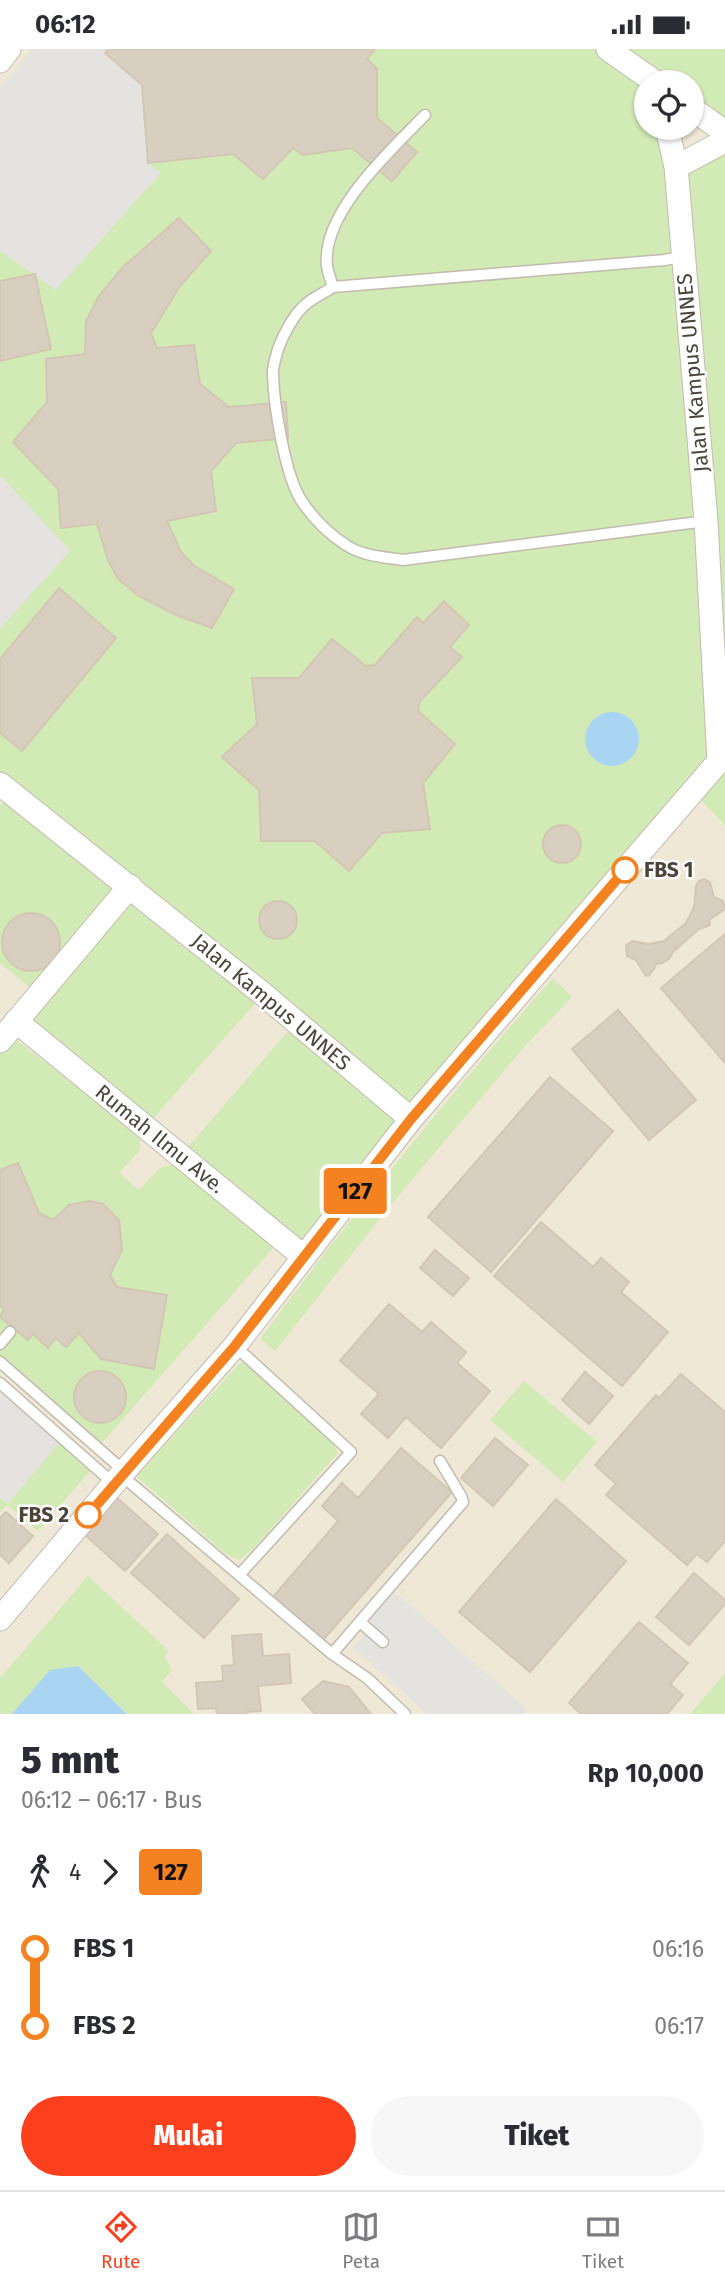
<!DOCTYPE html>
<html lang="id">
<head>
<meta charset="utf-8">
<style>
  :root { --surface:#fff; --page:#f7f7f7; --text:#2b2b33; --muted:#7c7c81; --line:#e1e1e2; --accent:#fc3f1d }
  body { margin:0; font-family:"Fira Sans",sans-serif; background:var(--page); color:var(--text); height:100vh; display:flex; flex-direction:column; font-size:26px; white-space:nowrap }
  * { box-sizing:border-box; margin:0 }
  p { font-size:23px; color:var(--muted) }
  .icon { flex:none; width:38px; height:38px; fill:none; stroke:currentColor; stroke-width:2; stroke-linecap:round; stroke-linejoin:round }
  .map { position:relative; height:1665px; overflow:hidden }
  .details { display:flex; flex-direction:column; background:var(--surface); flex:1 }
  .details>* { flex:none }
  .badge { padding:0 14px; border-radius:5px; font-size:24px; line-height:46px }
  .buttons { position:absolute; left:634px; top:21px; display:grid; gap:14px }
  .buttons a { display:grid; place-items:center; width:70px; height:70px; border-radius:50%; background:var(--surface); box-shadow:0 2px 5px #0004; font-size:35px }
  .map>.badge { position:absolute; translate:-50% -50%; box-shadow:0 0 0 4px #fff }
  .legs { display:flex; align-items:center; gap:10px; height:77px; padding:0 21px; font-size:23px }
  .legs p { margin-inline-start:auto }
  .head { display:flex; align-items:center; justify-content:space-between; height:119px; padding:0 21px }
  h1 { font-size:38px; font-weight:800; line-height:52px }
  .action { display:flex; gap:14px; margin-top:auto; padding:14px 21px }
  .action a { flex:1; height:80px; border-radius:42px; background:var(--accent); color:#fff; font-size:28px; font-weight:800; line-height:80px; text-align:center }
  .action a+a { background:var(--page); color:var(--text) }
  ul { padding:0 21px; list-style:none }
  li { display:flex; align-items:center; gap:24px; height:77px; font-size:26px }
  li i { display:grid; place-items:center; width:10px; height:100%; margin:0 9px; background:currentColor }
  li i::after { content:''; width:18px; height:18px; margin:-9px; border:5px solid; border-radius:50%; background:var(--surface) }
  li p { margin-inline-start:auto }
  li:first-child i { background:linear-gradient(#0000 50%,currentColor 0) }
  li:last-child i { background:linear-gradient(currentColor 50%,#0000 0) }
  .status { display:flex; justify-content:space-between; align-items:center; height:49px; padding:0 35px; background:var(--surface); direction:ltr }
  .status svg { height:19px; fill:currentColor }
  .dock { display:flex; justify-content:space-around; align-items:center; height:98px; border-top:2px solid var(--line); background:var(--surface); font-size:19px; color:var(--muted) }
  .dock a { display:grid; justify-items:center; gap:4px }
  .dock .selected { color:var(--accent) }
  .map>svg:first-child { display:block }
  .education { fill:#efe8d6; fill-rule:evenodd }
  .green { fill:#d2eab5; fill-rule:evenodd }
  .parking { fill:#e5e3e0 }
  .water { fill:#a9d4f2 }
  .building { fill:#d8cfc1; stroke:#d3c7b4; stroke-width:2 }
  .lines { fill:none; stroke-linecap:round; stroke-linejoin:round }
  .lane-casing { stroke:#c2bbae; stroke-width:13 }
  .street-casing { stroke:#c2bbae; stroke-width:25 }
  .lane { stroke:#fff; stroke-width:10 }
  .street { stroke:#fff; stroke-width:23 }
  .line-1-casing { stroke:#fff; stroke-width:16 }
  .line-1 { stroke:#f58220; stroke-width:10 }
  .stop-1-dot { fill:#fff; stroke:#f58220; stroke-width:3.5 }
  .labels { text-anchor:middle; stroke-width:5; stroke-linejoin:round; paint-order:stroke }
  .street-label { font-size:21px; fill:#4b4439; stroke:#fff }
  .stop-label { font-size:21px; font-weight:bold; fill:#4b4439; stroke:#fff; text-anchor:start }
</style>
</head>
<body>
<div class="status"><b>06:12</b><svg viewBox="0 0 49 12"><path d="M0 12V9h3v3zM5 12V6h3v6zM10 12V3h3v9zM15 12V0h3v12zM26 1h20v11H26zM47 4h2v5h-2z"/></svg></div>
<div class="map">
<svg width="725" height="1665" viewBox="0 0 725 1665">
  <rect width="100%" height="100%" fill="#f6f3ec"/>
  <path class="education" d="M0 0H725V1665H0ZM646 33H691V79H646Z"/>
  <path class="green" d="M32 0H599L646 33V79H662L671 117 714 710 409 1059 0 728V40ZM611 663C654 668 642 725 601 715L595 669Z
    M618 0H725V77L691 53V33H664Z
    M725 98V585L718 582 682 122Z
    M725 716V776L698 748Z
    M7 748 119 839 34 942 0 914V757Z
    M130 847 258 951 151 1072 26 969Z
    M553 929 572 948 525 997 395 1151 275 1302 260 1290C352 1166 450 1045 553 929Z
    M290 980 399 1072 302 1195 187 1099Z
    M12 988 140 1085V1101L119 1124 139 1141 160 1119 175 1115 274 1198 101 1395 0 1309V1004Z
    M242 1312 331 1391 338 1404 253 1500 239 1511 226 1505 136 1427Z
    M524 1332 597 1393 563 1433 490 1371Z
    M59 1394 91 1421 38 1482 7 1456 0 1463V1449L7 1455Z
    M88 1527 168 1601 165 1608 172 1621 162 1633 194 1665H127L78 1617 13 1665H0V1629Z
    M725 1624V1665H690Z"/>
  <path class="parking" d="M33 0H109L106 3 142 36 148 114 161 124 56 241 0 202V38Z
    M1 427 70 502 0 580V428Z
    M0 1343 59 1394 7 1455 0 1449Z
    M390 1539 440 1583 527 1661 523 1665H427L353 1598 374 1575 366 1567Z"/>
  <path class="water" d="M585 690a27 27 0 1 1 54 0a27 27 0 1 1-54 0Z
    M78 1617 127 1665H12L50 1621Z"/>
  <path class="building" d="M109 0H375L367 10 377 20V69L417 103 392 132 352 99 303 106 293 99 263 130 233 105 148 114 142 36 105 4Z
    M179 169 211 202 180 237 151 284 157 299 194 296 200 335 229 358 286 353 288 389 236 394 211 422 216 462 167 472 181 503 193 516 234 540 212 579 176 566 139 547 118 530 108 511 97 475 61 479 58 440 13 393 47 353 46 310 85 305 86 272 99 247 123 218Z
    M35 225 51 300 0 312V232Z
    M59 539 116 589 22 702 0 684V610Z
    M444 552 469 576 450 598 462 608 420 652 418 662 455 695 423 734 430 780 382 784 349 822 315 792H261L259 741 222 708 257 675 252 629H299L332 590 366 617 375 616 417 568 423 574Z
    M543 795a19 19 0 1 1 38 0a19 19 0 1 1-38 0Z
    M704 830 710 833 714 848 723 852 725 860 709 871 710 876 699 880 673 903 669 910 662 914 656 915 654 920 648 927 645 926 636 911 627 907 626 896 633 892 648 895 664 892 686 874 694 858 696 837 699 832Z
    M259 871a19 19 0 1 1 38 0a19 19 0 1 1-38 0Z
    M2 893a29 29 0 1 1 58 0a29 29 0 1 1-58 0Z
    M725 885V1014L661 939Z
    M618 961 696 1051 649 1091 572 1000Z
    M550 1028 613 1082 491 1223 428 1168Z
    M18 1114 39 1164 53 1171 69 1156 90 1152 103 1155 119 1171 122 1201 110 1226 117 1238 167 1246 154 1320 101 1310 79 1284 66 1298 56 1289 48 1299 33 1285 28 1291 0 1268 4 1260 0 1257V1121Z
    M541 1173 593 1218 601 1209 629 1233 621 1243 668 1283 622 1337 494 1227Z
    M435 1201 469 1229 453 1247 420 1219Z
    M389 1255 422 1283 431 1273 466 1303 457 1314 490 1342 441 1399 406 1368 388 1389 361 1365 379 1345 340 1312Z
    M74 1348a26 26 0 1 1 52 0a26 26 0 1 1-52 0Z
    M585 1323 613 1347 589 1375 562 1351Z
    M681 1325 725 1363V1492L707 1513 697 1505 687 1516 606 1446 616 1435 595 1416 656 1346 659 1349Z
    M495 1389 528 1416 493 1457 461 1429Z
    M401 1399 452 1443 323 1591 273 1548 338 1472 322 1457 342 1434 358 1449Z
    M116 1448 158 1485 125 1522 84 1485Z
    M556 1450 626 1512 530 1623 459 1563Z
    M6 1463 33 1487 9 1514 0 1506V1469Z
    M167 1485 239 1550 204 1589 131 1524Z
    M694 1524 725 1551V1555L689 1596 656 1568Z
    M639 1573 688 1614 670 1635 683 1646 667 1665H581L569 1654Z
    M261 1585 263 1607 289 1605 291 1634 258 1637 261 1662 246 1663V1665H217L216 1659 198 1660 196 1634 223 1632 222 1617 234 1616 232 1587Z
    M323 1632 349 1638 371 1665H315L302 1650Z"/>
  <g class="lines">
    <g class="lane-casing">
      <path id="lane" d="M683 207 665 211 333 238C324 244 314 248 306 255 294 265 283 286 278 300 276 308 272 319 273 326 274 357 285 426 301 451 312 468 329 485 346 496 362 507 384 508 403 511L706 472
        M333 238C331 232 328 224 327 217 321 164 391 101 425 66
        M0 1295 10 1283
        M234 1298 246 1307 351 1403 240 1525
        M0 1313 124 1422
        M0 1334 114 1435
        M121 1426 332 1605 367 1629 405 1665
        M360 1573 383 1593
        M332 1605 463 1453 461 1447 440 1412"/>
    </g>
    <g class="street-casing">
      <path id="street" d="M608 0 655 33
        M0 12 9 0
        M691 59 725 83
        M667 79 676 118 706 472 719 712
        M676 118 725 92
        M0 735 263 945 411 1070
        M16 972 304 1208
        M0 992 130 837
        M0 1570 121 1426 234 1298 411 1070 725 705"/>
    </g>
    <use href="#lane" class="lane"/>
    <use href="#street" class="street"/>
  </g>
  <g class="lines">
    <g class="line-1-casing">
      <path id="line-1" d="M88 1466 234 1298 411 1070 625 821"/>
    </g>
    <use href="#line-1" class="line-1"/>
  </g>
  <g class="stop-1-dot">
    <circle cx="625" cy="821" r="12"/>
    <circle cx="88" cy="1466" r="12"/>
  </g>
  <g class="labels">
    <g class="street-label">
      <text transform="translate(693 324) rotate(-95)" y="7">Jalan Kampus UNNES</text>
      <text transform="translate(271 953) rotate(40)" y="7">Jalan Kampus UNNES</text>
      <text transform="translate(160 1090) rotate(39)" y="7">Rumah Ilmu Ave.</text>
    </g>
    <g class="stop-label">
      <text x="644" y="828">FBS 1</text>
      <text x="69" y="1473" text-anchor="end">FBS 2</text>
    </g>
  </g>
</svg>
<div class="buttons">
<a><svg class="icon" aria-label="locate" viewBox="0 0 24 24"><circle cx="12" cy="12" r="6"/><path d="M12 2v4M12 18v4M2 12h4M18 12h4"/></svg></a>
</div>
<b class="badge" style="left:355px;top:1142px;background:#f58220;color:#111">127</b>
</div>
<section class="details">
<div class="head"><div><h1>5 mnt</h1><p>06:12 – 06:17 · Bus</p></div><b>Rp 10,000</b></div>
<div class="legs"><svg class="icon" aria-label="walk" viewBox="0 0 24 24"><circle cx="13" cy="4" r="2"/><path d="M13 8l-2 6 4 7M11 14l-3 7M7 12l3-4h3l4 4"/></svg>4<svg class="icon" aria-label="forward" viewBox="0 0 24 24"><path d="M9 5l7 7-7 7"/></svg><b class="badge" style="background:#f58220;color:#111">127</b></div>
<ul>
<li><i style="color:#f58220"></i><b>FBS 1</b><p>06:16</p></li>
<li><i style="color:#f58220"></i><b>FBS 2</b><p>06:17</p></li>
</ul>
<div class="action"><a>Mulai</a><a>Tiket</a></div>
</section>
<nav class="dock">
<a class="selected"><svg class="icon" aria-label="directions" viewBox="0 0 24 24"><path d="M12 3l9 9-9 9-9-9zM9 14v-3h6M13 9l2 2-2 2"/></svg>Rute</a>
<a><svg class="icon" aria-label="map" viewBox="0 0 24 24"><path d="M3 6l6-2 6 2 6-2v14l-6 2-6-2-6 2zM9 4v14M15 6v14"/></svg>Peta</a>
<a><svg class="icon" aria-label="tickets" viewBox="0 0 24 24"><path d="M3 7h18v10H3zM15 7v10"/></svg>Tiket</a>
</nav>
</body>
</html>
